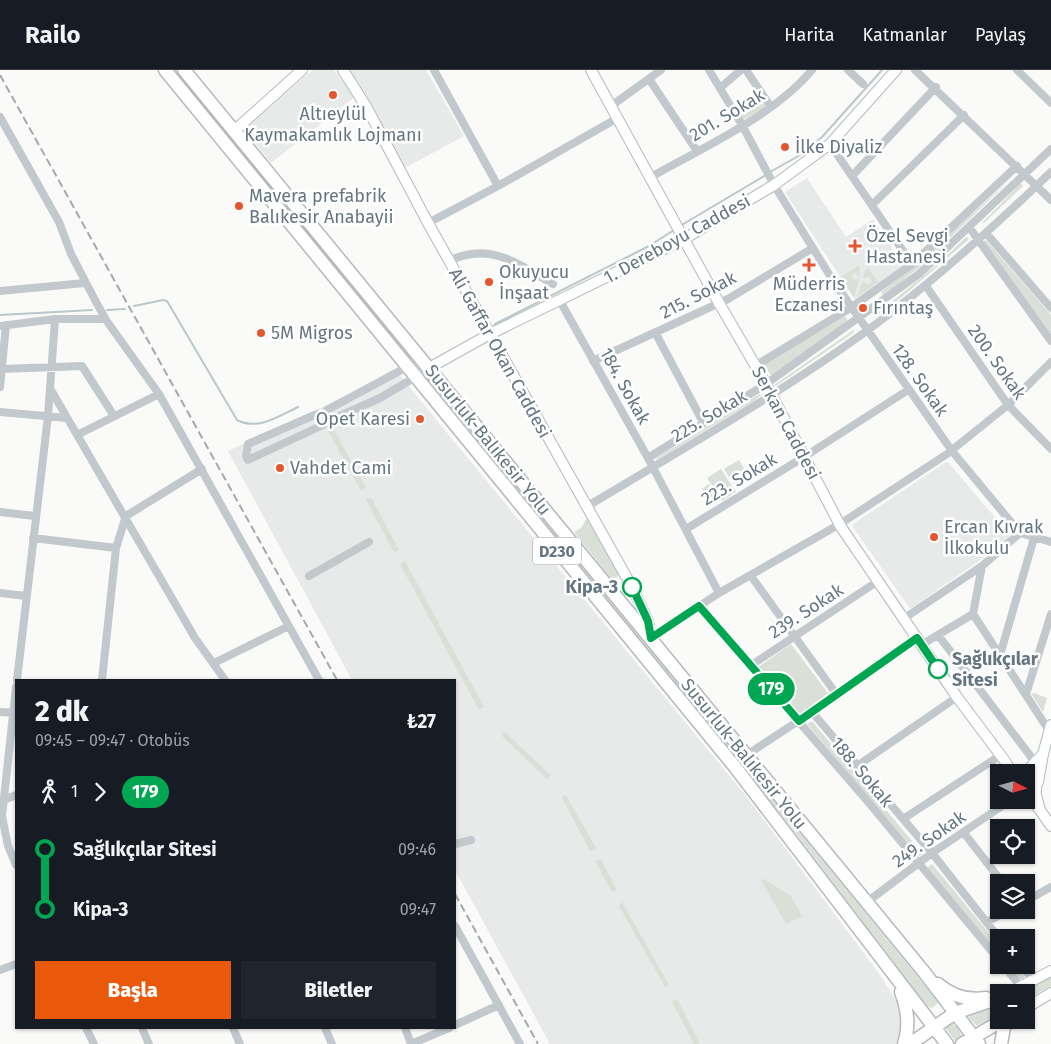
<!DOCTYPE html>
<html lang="tr">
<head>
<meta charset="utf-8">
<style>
  :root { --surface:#171b24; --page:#20242c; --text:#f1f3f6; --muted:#9ea1a6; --line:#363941; --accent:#ea580c }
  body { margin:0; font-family:"Fira Sans",sans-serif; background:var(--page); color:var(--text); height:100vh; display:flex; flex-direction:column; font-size:19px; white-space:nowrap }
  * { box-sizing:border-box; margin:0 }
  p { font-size:16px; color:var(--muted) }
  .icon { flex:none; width:28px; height:28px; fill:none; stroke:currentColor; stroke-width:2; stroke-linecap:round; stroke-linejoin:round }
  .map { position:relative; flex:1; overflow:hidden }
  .panel { position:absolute; left:15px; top:609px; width:441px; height:350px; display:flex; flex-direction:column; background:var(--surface); border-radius:0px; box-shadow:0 1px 4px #0004 }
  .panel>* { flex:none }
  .badge { padding:0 10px; border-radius:16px; font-size:18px; line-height:32px }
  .needle { width:32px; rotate:96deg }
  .buttons { position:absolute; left:990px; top:694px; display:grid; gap:10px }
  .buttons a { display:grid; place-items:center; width:45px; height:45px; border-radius:0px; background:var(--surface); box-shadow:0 1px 4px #0004; font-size:25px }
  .map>.badge { position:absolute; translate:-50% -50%; box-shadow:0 0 0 2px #fff }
  .legs { display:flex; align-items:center; gap:8px; height:55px; padding:0 20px; font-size:16px }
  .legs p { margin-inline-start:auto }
  .headline { display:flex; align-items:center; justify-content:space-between; height:85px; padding:0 20px }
  h1 { font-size:28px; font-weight:800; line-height:38px }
  .button { display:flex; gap:10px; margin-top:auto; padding:10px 20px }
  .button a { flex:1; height:58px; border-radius:0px; background:var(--accent); color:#fff; font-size:20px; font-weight:800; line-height:58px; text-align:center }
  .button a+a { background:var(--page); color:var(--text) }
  ul { padding:0 20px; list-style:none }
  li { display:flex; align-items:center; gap:18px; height:60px; font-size:19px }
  li i { display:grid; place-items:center; width:8px; height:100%; margin:0 6px; background:currentColor }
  li i::after { content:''; width:12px; height:12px; margin:-6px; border:4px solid; border-radius:50%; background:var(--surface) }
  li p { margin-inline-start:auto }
  li:first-child i { background:linear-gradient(#0000 50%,currentColor 0) }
  li:last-child i { background:linear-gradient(currentColor 50%,#0000 0) }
  header { display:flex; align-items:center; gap:30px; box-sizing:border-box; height:70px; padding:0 25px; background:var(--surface); border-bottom:1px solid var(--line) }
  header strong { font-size:24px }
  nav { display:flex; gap:28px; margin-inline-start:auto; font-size:18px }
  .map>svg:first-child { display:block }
  .built { fill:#e8e9e9 }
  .green { fill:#dadfd7 }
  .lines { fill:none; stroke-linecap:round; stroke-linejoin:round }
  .stream { stroke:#bbc7cb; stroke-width:2 }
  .secondary-casing { stroke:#b3babf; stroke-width:12 }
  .trunk-casing { stroke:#b4b9bd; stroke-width:15 }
  .minor { stroke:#c3c8cc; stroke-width:8 }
  .secondary { stroke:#fff; stroke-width:10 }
  .trunk { stroke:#fff; stroke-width:12 }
  .rail { stroke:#a2aab0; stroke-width:2; stroke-dasharray:8 4; stroke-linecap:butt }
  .line-1-casing { stroke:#fff; stroke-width:11 }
  .line-1 { stroke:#00a651; stroke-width:8 }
  .poi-dot { fill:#e4572e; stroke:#fff; stroke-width:2 }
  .stop-1-dot { fill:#fff; stroke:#00a651; stroke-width:2.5 }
  .labels { text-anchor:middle; stroke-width:5; stroke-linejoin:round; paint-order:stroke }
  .shield { fill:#fff; stroke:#939fa8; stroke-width:1 }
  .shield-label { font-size:16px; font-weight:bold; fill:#657683 }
  .poi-label { font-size:18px; fill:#657683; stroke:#fff; text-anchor:start }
  .street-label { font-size:18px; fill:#657683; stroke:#fff }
  .stop-label { font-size:18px; font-weight:bold; fill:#657683; stroke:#fff; text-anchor:end }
</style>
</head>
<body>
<header>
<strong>Railo</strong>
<nav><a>Harita</a><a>Katmanlar</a><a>Paylaş</a></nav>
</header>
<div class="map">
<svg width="1051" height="974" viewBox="0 0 1051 974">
  <rect width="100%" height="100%" fill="#fafaf8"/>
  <path class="built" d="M313 0H334L355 27 271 93 250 67V54Z
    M349 0H426L464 66 405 98Z
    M807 108 846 167 873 149 904 197 855 230 785 122Z
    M397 302 746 726 878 902 899 935 903 954 897 974H550L455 800V610H352L228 381Z
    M946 392 949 393 1009 464V470L910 539 853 457V454Z"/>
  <path class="green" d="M173 0H177L409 284 408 288Z
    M757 23 766 37 743 50 735 36Z
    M1012 108 922 195 884 226 881 222 913 197Z
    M1021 113 1023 116 984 153H982Z
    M966 167 969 168 968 170 901 228 868 251 939 193Z
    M986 170 1051 245V264L984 174 983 172Z
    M859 195 860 207 855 203 851 206 854 210 859 209 854 227 840 208Z
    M868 197 878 212 857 227 863 211 867 214 872 212 869 207 863 208 865 200 867 201Z
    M844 247 847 248V252L771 306 764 294Z
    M855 259 853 263 776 316 774 315Z
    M427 311 545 450 935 928 938 933 932 938 927 936 788 753Z
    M759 324 761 325 757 329 658 389H655Z
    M333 358 366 418 361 421 328 361Z
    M739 390 751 410 737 419 724 399Z
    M721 399 736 422 722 431 707 408Z
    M709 414 718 428 711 432 702 419Z
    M371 427 399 480 394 482 366 430Z
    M587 448 619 504 614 511 612 510 574 462 581 458Z
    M405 491 484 637 479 640 400 494Z
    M791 574 828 623 798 646 757 598Z
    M1034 623 1047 628 1043 642 1031 624Z
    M812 651 922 783V785L917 786 807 654Z
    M505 662 550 705 549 709 546 708 502 666V663Z
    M564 725 567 727 596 778 590 781 562 728Z
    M601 789 617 820 612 822 595 791Z
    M932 794 999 875V885L927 798Z
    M764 809 791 826 802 846 786 854 761 810Z
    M622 832 669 915 665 917 619 836Z
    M1007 895H1015L1024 906V909H1019Z
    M1051 906V916L1026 929V922H1021Z
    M677 929 700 974H694L672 932Z
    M999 934V944L977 956 968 947Z
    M951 953 958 958 962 967 956 972 944 956Z"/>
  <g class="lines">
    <path class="stream" d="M770 102 802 84 822 67 882 0
      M680 156 766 105
      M134 236 163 230 167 231 237 350C258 361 279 346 298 337
      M107 240 125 239
      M0 245 92 240
      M495 254 649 176 674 160"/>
    <g class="secondary-casing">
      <path id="secondary" d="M343 0 367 38 428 153 632 517 648 551 651 568
        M591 0 719 233 766 314 841 457 957 627 1005 691 1011 702
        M235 60 302 0
        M429 298 490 264 684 169 774 115 830 74 896 0
        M1043 684 1051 655
        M1027 701 1043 684 1038 712
        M1026 724 1036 720 1037 708
        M1027 724 1040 740 1035 721
        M1040 740 1051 756
        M1010 922 1051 901
        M1026 938 1051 923"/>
    </g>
    <g class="trunk-casing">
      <path id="trunk" d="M165 0 735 697 947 974
        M184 0 924 902 979 974
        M938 914C952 926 968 931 986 928
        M901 922C908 940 910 956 904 974
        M910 974 955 943 999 928
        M962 974 1003 950
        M1001 974 1004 957 1010 950"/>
    </g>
    <path class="minor" d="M434 0 498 116 616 49
      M709 0 742 55 774 115 832 209 952 381 1020 463 1051 472
      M746 0 771 37
      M848 0 863 14
      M915 0 1051 130
      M1017 0 1051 33
      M649 9 697 81
      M720 18 741 0
      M611 36 661 0
      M0 47 59 152 71 184 95 230 106 250 159 324 319 610
      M830 74 912 194
      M852 106 936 17
      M651 107C702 78 774 46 812 0
      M872 135 964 45
      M428 153 498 116
      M969 157 1051 271
      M986 163 1051 238
      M449 191C490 171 518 194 553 214
      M926 216 1008 335 1051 379
      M0 221 85 213
      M560 231 648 388 719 523
      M0 256 55 249H105
      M656 264 703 352
      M593 291 728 229 813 178
      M755 296 852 237 912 194 1017 96
      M2 299 82 296 114 346
      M0 317 6 255
      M51 320 195 568 225 610
      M327 340 407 297 429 298
      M0 342 67 348
      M317 344 248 374 246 386 248 390 325 354
      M331 350 380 328 419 305
      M77 365 159 324
      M648 388 766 314 919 204 1051 79
      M586 437C681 380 778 325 868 260 933 212 993 158 1051 102
      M0 442 35 446
      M686 459 804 387 908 320
      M33 468 116 478
      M309 506 369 472
      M751 506 837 625
      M0 523 26 526
      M699 536 869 733 999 890
      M973 544 1050 662
      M903 549 982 496
      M938 565 1035 692
      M651 568 719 523 840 454 947 384 1008 335 1051 292
      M921 575 973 544 982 496 1020 463
      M1000 585 1034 468
      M214 593 289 556
      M750 596 878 511
      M17 610 48 346 55 249
      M102 610 116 478 126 446 202 399
      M16 617 2 746 8 776 16 795
      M1026 624 1051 544
      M0 642 16 643
      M812 642 932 783 999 868
      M745 686 812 642 917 568
      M857 696 957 627
      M4 730 16 725
      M903 749 1001 685
      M964 763 1002 812
      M455 774 471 770
      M1026 831 1051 817
      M867 832 932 783 1008 732
      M987 852 1009 840
      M455 856 520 974
      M1003 895 1021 917
      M1021 895 1033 910
      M0 900 16 894
      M455 955 499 935
      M86 958 94 974
      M142 958 149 974
      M233 958 240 974
      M325 958 332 974
      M405 958 411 974
      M411 974 449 958"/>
    <use href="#secondary" class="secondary"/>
    <use href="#trunk" class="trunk"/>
    <path class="rail" d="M0 5 337 610
      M455 824 538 974"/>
  </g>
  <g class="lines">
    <g class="line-1-casing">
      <path id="line-1" d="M632 517 648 551 651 568 699 536 799 651 917 568 938 599"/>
    </g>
    <use href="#line-1" class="line-1"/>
  </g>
  <g class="poi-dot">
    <circle cx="333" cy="25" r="5"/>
    <circle cx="785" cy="77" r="5"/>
    <circle cx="239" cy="136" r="5"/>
    <path d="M852.5 168.5h5v5h5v5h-5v5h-5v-5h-5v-5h5z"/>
    <path d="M806.5 187.5h5v5h5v5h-5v5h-5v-5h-5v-5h5z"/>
    <circle cx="489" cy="212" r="5"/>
    <circle cx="863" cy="238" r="5"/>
    <circle cx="261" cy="263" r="5"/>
    <circle cx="420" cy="349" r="5"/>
    <circle cx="280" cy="398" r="5"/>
    <circle cx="934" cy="467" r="5"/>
  </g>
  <g class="stop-1-dot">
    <circle cx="632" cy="517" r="9"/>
    <circle cx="938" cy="599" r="9"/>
  </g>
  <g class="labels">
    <rect class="shield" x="533" y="467.5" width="48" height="27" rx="4"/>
    <g class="shield-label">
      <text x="557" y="487">D230</text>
    </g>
    <g class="poi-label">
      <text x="333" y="50" text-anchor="middle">Altıeylül<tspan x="333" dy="21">Kaymakamlık Lojmanı</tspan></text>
      <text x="795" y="83">İlke Diyaliz</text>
      <text x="249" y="132">Mavera prefabrik<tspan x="249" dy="21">Balıkesir Anabayii</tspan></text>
      <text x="866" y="172">Özel Sevgi<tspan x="866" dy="21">Hastanesi</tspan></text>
      <text x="499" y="208">Okuyucu<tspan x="499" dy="21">İnşaat</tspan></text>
      <text x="809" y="220" text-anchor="middle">Müderris<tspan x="809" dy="21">Eczanesi</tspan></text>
      <text x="873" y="244">Fırıntaş</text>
      <text x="271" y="269">5M Migros</text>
      <text x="410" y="355" text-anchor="end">Opet Karesi</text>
      <text x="290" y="404">Vahdet Cami</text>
      <text x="944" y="463">Ercan Kıvrak<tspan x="944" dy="21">İlkokulu</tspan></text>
    </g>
    <g class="street-label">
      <text transform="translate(727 45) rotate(-31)" y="6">201. Sokak</text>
      <text transform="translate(677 169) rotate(-29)" y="6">1. Dereboyu Caddesi</text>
      <text transform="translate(698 225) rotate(-27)" y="6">215. Sokak</text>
      <text transform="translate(500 283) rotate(61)" y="6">Ali Gaffar Okan Caddesi</text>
      <text transform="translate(997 292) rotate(55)" y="6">200. Sokak</text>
      <text transform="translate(920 310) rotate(55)" y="6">128. Sokak</text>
      <text transform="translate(625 316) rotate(61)" y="6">184. Sokak</text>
      <text transform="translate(709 346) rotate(-31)" y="6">225. Sokak</text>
      <text transform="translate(786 353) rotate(62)" y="6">Serkan Caddesi</text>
      <text transform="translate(488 370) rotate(51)" y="6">Susurluk-Balıkesir Yolu</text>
      <text transform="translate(739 409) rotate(-31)" y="6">223. Sokak</text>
      <text transform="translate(806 541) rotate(-33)" y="6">239. Sokak</text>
      <text transform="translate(744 684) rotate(51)" y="6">Susurluk-Balıkesir Yolu</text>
      <text transform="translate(862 702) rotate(50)" y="6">188. Sokak</text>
      <text transform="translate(929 769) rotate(-35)" y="6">249. Sokak</text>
    </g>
    <g class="stop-label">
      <text x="618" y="523">Kipa-3</text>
      <text x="952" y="595" text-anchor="start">Sağlıkçılar<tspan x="952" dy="21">Sitesi</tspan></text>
    </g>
  </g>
</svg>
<div class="buttons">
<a><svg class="needle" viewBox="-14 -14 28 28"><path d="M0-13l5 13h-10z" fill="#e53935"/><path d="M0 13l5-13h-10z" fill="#9ea1a6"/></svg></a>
<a><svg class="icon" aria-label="locate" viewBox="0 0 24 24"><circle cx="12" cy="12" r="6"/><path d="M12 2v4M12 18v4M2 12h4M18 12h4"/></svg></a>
<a><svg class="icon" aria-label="layers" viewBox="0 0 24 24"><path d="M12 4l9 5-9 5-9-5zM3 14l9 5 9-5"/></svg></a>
<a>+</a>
<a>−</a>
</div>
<b class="badge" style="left:771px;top:619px;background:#00a651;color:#fff">179</b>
<section class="panel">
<div class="headline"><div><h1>2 dk</h1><p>09:45 – 09:47 · Otobüs</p></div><b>₺27</b></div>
<div class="legs"><svg class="icon" aria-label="walk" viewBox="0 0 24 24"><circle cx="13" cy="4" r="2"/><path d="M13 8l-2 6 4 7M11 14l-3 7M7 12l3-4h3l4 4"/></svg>1<svg class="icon" aria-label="forward" viewBox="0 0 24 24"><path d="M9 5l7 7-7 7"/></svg><b class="badge" style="background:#00a651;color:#fff">179</b></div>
<ul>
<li><i style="color:#00a651"></i><b>Sağlıkçılar Sitesi</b><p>09:46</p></li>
<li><i style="color:#00a651"></i><b>Kipa-3</b><p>09:47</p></li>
</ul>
<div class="button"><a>Başla</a><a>Biletler</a></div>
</section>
</div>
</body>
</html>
